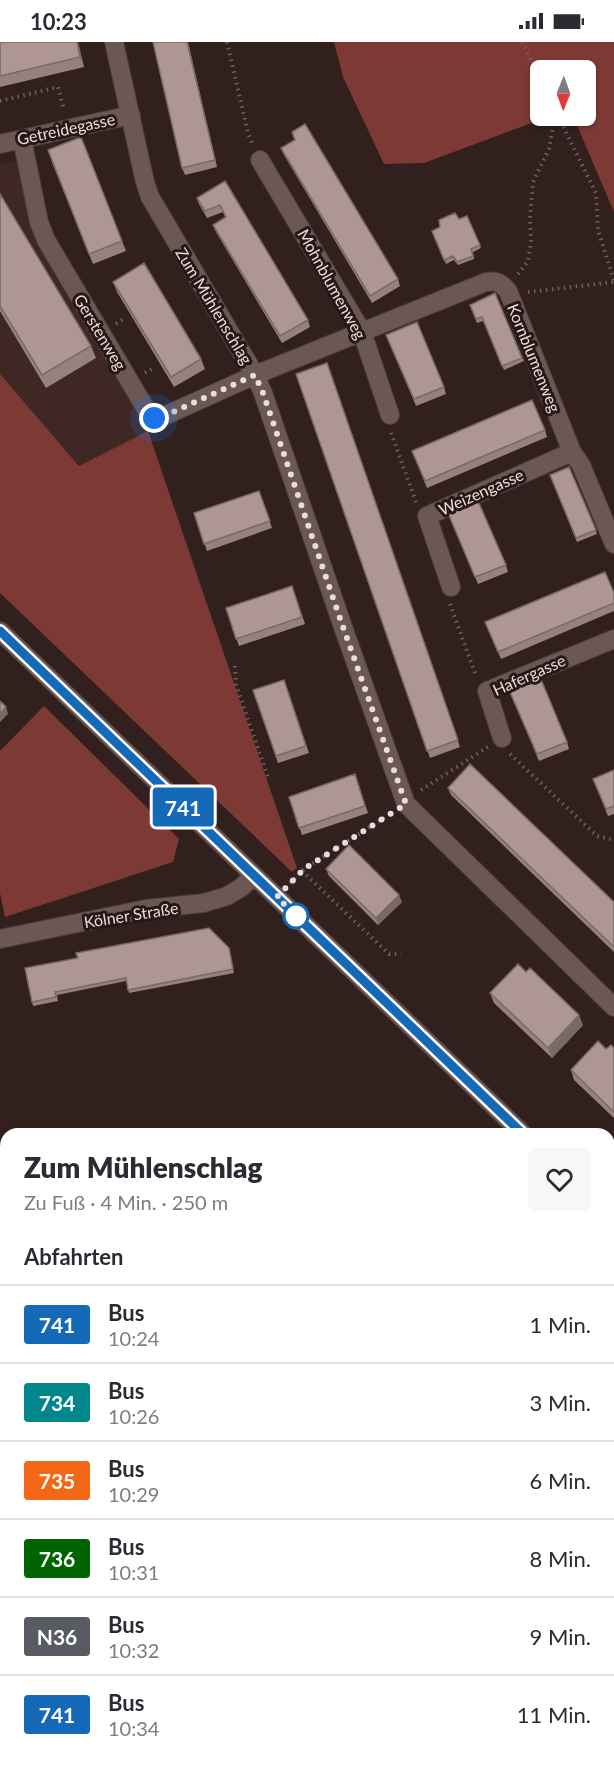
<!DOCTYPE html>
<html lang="de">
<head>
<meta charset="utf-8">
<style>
  :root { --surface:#fff; --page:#f7f7f7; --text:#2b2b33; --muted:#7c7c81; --line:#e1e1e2 }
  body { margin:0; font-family:Lato,sans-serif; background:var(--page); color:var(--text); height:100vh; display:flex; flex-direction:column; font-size:22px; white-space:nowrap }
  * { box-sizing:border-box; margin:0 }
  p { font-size:20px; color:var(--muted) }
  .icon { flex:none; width:33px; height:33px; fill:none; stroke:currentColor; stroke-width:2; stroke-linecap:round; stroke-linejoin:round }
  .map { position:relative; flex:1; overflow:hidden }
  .sheet { position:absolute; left:0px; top:1086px; width:615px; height:638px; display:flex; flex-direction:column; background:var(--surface); border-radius:18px 18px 0 0; box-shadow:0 2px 4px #0004 }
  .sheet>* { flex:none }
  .badge { padding:0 12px; border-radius:4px; font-size:21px; line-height:39px }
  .needle { width:39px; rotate:181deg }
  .buttons { position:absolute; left:530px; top:18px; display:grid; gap:12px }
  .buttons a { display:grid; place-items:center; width:66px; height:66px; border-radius:9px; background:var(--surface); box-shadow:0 2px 4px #0004; font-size:30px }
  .you { position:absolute; width:30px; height:30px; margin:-15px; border:4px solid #fff; border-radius:50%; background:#1a73e8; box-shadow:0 0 0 9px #1a73e833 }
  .map>.badge { position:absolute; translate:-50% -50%; box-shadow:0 0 0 3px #fff }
  h2 { padding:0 24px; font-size:22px; line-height:54px }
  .round { display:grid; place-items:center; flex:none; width:63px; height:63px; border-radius:9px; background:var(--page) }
  .overview { display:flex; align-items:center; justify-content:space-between; height:102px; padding:0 24px }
  h1 { font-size:28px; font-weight:800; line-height:45px }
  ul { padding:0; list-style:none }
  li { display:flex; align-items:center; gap:18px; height:78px; padding:0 24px; border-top:2px solid var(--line) }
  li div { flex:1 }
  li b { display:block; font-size:22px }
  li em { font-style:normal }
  li .badge { min-width:66px; font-weight:700; text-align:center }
  .status { display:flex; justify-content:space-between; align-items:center; height:42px; padding:0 30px; background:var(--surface); direction:ltr }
  .status svg { height:16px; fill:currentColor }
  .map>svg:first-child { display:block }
  .built { fill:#3f2724 }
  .forest { fill:#7d3934 }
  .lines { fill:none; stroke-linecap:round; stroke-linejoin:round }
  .minor-casing { stroke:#4b3c3b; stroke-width:20 }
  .tertiary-casing { stroke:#4b3c3b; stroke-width:20 }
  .path { stroke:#70605e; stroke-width:4; stroke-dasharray:1.5 4.5; stroke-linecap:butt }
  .minor { stroke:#6b5754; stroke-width:18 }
  .tertiary { stroke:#6b5754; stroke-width:18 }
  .wall { fill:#95817e }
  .shaded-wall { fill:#796967 }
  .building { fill:#ad9693; stroke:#796967; stroke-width:1.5 }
  .line-casing { stroke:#fff; stroke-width:14 }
  .line { stroke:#156ab8; stroke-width:9 }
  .walk { stroke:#e9dddb; stroke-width:6; stroke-dasharray:0 10.8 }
  .stop-dot { fill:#fff; stroke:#156ab8; stroke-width:3 }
  .labels { text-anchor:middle; stroke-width:6; stroke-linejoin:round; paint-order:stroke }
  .street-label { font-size:16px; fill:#e9dddb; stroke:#271715 }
</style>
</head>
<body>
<div class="status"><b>10:23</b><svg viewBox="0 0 49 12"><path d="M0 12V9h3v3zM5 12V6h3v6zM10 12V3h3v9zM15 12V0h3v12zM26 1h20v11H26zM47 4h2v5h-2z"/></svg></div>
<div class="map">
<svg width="614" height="1723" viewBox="0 0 614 1723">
  <rect width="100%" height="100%" fill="#31201e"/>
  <path class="built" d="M19 118 38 202 148 389 80 424 0 333V122Z"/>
  <path class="forest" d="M334 0H614V170L573 74H585V28H540V74H550L424 121 384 122 343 35Z
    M0 332 79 424 148 389 297 826 292 830 0 551Z
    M44 664 179 797 173 820 5 875 0 851V709Z"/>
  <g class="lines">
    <g class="minor-casing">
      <path id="minor" d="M114 0 145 140 150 155 255 333 263 351 343 585 406 762 614 965
        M22 97 39 180 46 198 146 367 154 376 162 375 255 333 486 240C497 238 501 241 508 249L572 410 581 423 614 502
        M0 102 131 73
        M260 118 362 290 390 373
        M451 545 427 474 572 410
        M502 696 487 649 614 597
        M0 897 146 867 204 861 227 854 242 845 254 833"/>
    </g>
    <g class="tertiary-casing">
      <path id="tertiary" d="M0 589 523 1092
        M609 1175 614 1179"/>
    </g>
    <path class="path" d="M227 0 248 91 252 101
      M522 0 540 37
      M0 59 58 45 64 68
      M558 74 596 151 598 188 614 239
      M518 232 528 219 531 200 530 176 533 140 549 107 555 74
      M528 250 614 240
      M116 282 125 276
      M145 331 155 325
      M391 391 416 460
      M450 562 476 634
      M235 624 236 643 268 735
      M510 712 597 794 614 798
      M421 748 488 705
      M302 829 389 912H401
      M290 841 304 827 392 771"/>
    <use href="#minor" class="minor"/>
    <use href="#tertiary" class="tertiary"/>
  </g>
  <path class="wall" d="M0 0H78L84 25 0 45Z
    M188 0 217 125 185 133 182 126Z
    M281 106 398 237 400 244 372 261 284 113Z
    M51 118 122 199 126 209 93 222Z
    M225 139 308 278 310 285 282 301 216 190 213 183 225 175 223 170 207 176 199 162 197 156Z
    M0 152 91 304 96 316 46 346 0 269Z
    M467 174 481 206 473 210 474 217 458 223 454 218 446 222 432 189Z
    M113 240 201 317 205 327 174 345 117 250Z
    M495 251 524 319 504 328 483 279 477 281 470 263Z
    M389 300 444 345 446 352 416 364Z
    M327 321 460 705 430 716 296 332Z
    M545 388 547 395 427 446 412 409Z
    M569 425 597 492 577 500 550 433Z
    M259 449 272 486 207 509 194 471Z
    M451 478 506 523 508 530 478 542Z
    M292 544 305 582 239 604 226 566Z
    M614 551V569L501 617 488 587Z
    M284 638 309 711 278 721 253 648Z
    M512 655 567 700 569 707 539 719Z
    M614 728V772L608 774 593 737Z
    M355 732 368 771 302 793 289 755Z
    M448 746 614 860V910L451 753Z
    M326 827 402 860 378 883 329 834Z
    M229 906 234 931 129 951 126 939 57 953 58 959 33 964 25 926Z
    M490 951 583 983 552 1016 494 961Z
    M614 1006V1076L574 1038 571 1028 606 1007Z"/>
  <path class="shaded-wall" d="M77 0H78L84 25 80 15Z
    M187 0H188L217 125 215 118Z
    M6 665 8 672 0 680V671Z
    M399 853 402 860 378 883 376 876Z
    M579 973 583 983 552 1016 548 1006Z"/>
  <path class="building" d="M0 0H77L80 15 0 34Z
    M153 0H187L215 118 182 126Z
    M305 82 398 237 370 254 281 106 295 98 292 90Z
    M81 95 122 199 89 212 48 108Z
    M225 139 308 278 280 294 213 183 226 175 220 163 205 169 197 156Z
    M0 152 91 304 42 333 0 264Z
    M455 171 459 177 467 174 480 203 471 207 473 214 457 220 453 214 444 218 432 189 440 185 439 178Z
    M144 221 201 317 171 335 113 240Z
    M495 251 522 316 502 324 482 275 476 277 470 263Z
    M417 280 444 345 414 357 386 293Z
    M327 321 458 698 427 709 296 332Z
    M532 358 545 388 425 439 412 409Z
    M569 425 596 488 576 496 550 433Z
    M259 449 270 479 204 502 194 471Z
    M478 459 506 523 475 535 448 471Z
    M605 530 614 551V561L498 610 485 580Z
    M292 544 302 575 236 597 226 566Z
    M540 635 567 700 537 712 509 648Z
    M284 638 306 704 276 714 253 648Z
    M0 659 6 665 0 671Z
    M470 722 614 860V905L448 746Z
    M614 728V764L606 767 593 737Z
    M355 732 365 764 299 786 289 755Z
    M349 803 399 853 376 876 326 827Z
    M209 886 229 906 233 927 128 948 126 936 55 950 56 955 32 960 25 926 78 916 76 911Z
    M518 922 526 930 530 926 579 973 548 1006 490 951Z
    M598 999 606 1007 611 1003 614 1006V1070L571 1028Z"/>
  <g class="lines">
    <g class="line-casing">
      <path id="line" d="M0 589 523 1092"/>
    </g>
    <use href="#line" class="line"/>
    <path class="walk" d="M154 376 162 375 255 333 263 351 343 585 406 762 304 827 277 855 300 878 296 874"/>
  </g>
  <circle class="stop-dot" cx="296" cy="874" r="12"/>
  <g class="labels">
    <g class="street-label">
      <text transform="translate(66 87) rotate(-12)" y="6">Getreidegasse</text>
      <text transform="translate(332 242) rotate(61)" y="6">Mohnblumenweg</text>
      <text transform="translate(214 264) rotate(59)" y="6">Zum Mühlenschlag</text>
      <text transform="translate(100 290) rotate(59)" y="6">Gerstenweg</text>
      <text transform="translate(534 316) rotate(68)" y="6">Kornblumenweg</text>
      <text transform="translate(481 450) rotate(-24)" y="6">Weizengasse</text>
      <text transform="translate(529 633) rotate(-24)" y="6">Hafergasse</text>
      <text transform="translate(131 873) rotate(-9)" y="6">Kölner Straße</text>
    </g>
  </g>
</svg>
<div class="buttons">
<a><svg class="needle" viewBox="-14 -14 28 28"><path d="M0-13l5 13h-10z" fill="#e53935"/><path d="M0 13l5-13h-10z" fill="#7c7c81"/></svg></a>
</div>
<div class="you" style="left:154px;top:376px"></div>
<b class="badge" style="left:183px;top:765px;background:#156ab8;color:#fff">741</b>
<section class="sheet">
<div class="overview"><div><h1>Zum Mühlenschlag</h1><p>Zu Fuß · 4 Min. · 250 m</p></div><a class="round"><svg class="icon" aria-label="heart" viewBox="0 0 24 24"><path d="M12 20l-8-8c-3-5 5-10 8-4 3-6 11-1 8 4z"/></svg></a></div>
<h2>Abfahrten</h2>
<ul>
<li><span class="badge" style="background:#156ab8;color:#fff">741</span><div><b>Bus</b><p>10:24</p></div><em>1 Min.</em></li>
<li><span class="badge" style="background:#00868b;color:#fff">734</span><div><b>Bus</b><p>10:26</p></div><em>3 Min.</em></li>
<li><span class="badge" style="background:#f46717;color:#fff">735</span><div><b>Bus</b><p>10:29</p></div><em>6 Min.</em></li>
<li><span class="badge" style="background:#006400;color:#fff">736</span><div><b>Bus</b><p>10:31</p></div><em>8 Min.</em></li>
<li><span class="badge" style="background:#595b62;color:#fff">N36</span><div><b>Bus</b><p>10:32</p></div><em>9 Min.</em></li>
<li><span class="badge" style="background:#156ab8;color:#fff">741</span><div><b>Bus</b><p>10:34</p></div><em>11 Min.</em></li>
</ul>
</section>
</div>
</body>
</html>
